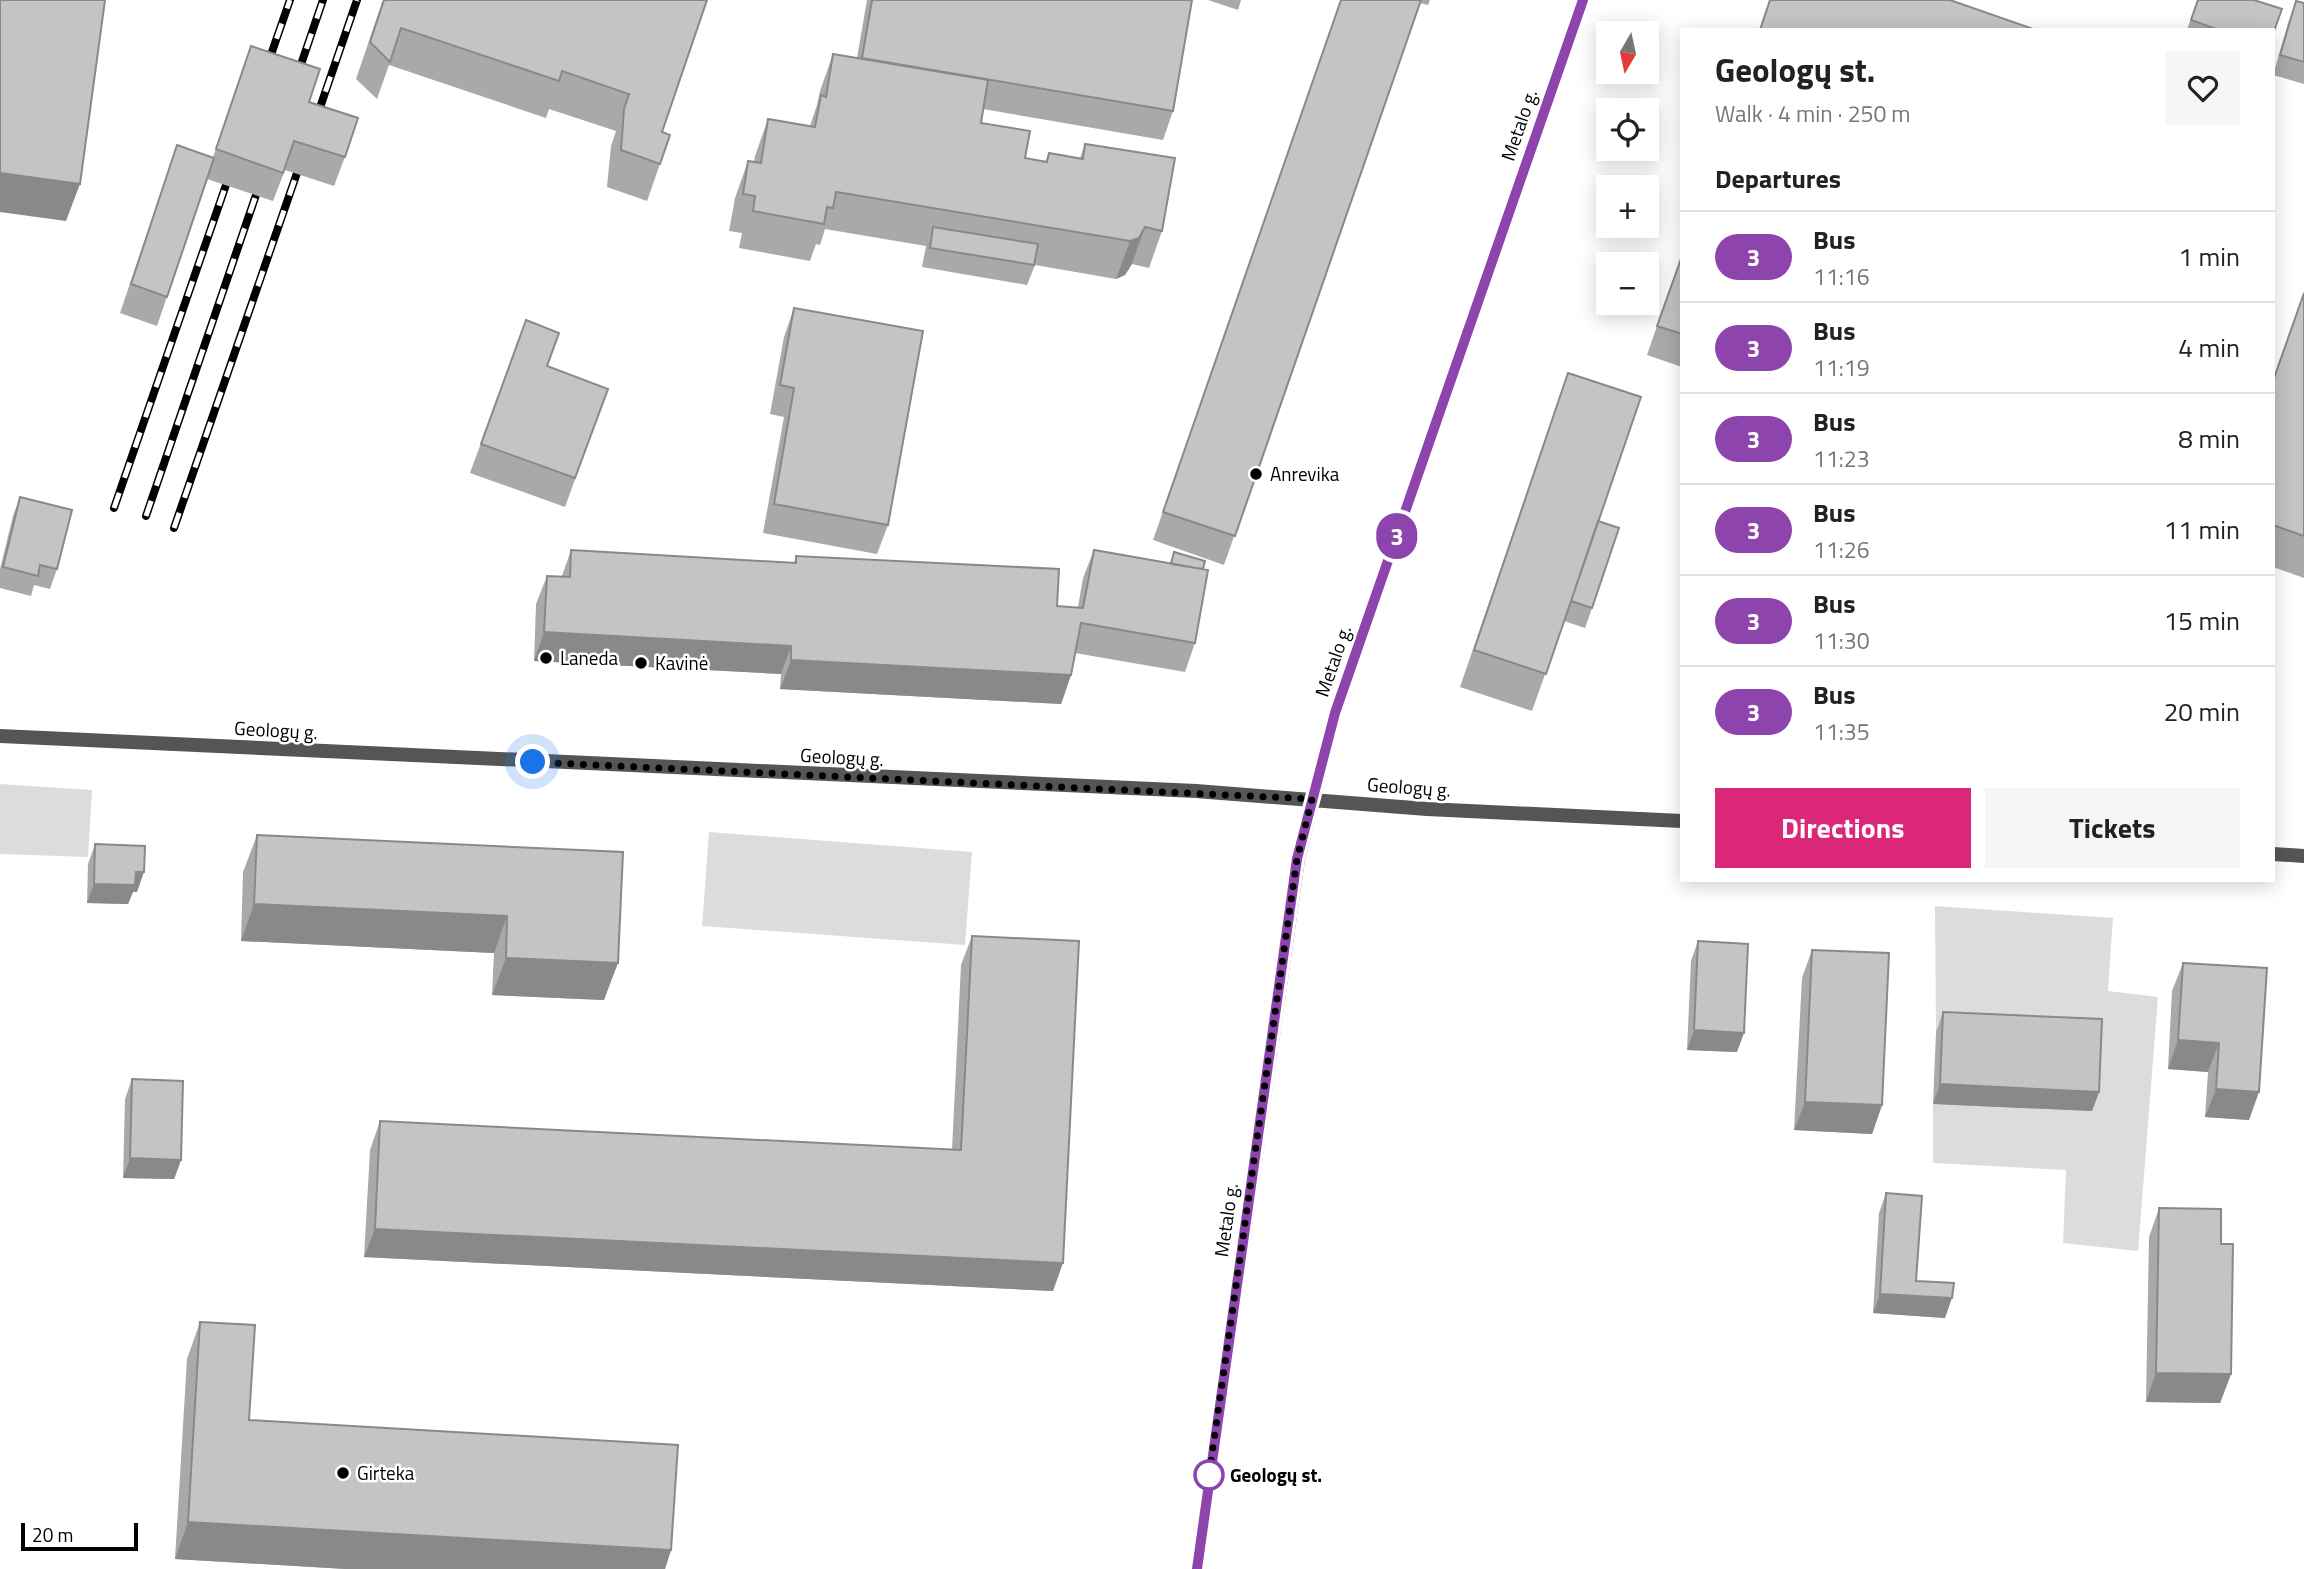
<!DOCTYPE html>
<html lang="en">
<head>
<meta charset="utf-8">
<style>
  :root { --surface:#fff; --page:#f6f6f6; --text:#222; --muted:#767676; --line:#e0e0e0; --accent:#db2777 }
  body { margin:0; font-family:"Titillium Web",sans-serif; background:var(--page); color:var(--text); height:100vh; display:flex; flex-direction:column; font-size:26px; white-space:nowrap }
  * { box-sizing:border-box; margin:0 }
  p { font-size:23px; color:var(--muted) }
  .icon { flex:none; width:38px; height:38px; fill:none; stroke:currentColor; stroke-width:2; stroke-linecap:round; stroke-linejoin:round }
  .map { position:relative; flex:1; overflow:hidden }
  .drawer { position:absolute; left:1680px; top:28px; width:595px; height:854px; display:flex; flex-direction:column; background:var(--surface); border-radius:0px; box-shadow:0 4px 18px #0003 }
  .drawer>* { flex:none }
  .badge { padding:0 14px; border-radius:23px; font-size:24px; line-height:46px }
  .needle { width:46px; rotate:189deg }
  .tools { position:absolute; left:1596px; top:21px; display:grid; gap:14px }
  .tools a { display:grid; place-items:center; width:63px; height:63px; border-radius:0px; background:var(--surface); box-shadow:0 4px 18px #0003; font-size:35px }
  .scale { position:absolute; left:21px; bottom:18px; width:117px; box-sizing:border-box; padding-left:7px; border:4px solid #000; border-top:0; font-size:19px; line-height:24px; white-space:nowrap; color:#000; -webkit-text-stroke:5px #fff; paint-order:stroke }
  .you { position:absolute; width:35px; height:35px; margin:-18px; border:5px solid #fff; border-radius:50%; background:#1a73e8; box-shadow:0 0 0 10px #1a73e833 }
  .map>.badge { position:absolute; translate:-50% -50%; box-shadow:0 0 0 4px #fff }
  h2 { padding:0 35px; font-size:26px; line-height:63px }
  .round { display:grid; place-items:center; flex:none; width:74px; height:74px; border-radius:0px; background:var(--page) }
  .summary { display:flex; align-items:center; justify-content:space-between; height:119px; padding:0 35px }
  h1 { font-size:33px; font-weight:700; line-height:52px }
  .primary-button { display:flex; gap:14px; margin-top:auto; padding:14px 35px }
  .primary-button a { flex:1; height:80px; border-radius:0px; background:var(--accent); color:#fff; font-size:28px; font-weight:700; line-height:80px; text-align:center }
  .primary-button a+a { background:var(--page); color:var(--text) }
  ul { padding:0; list-style:none }
  li { display:flex; align-items:center; gap:21px; height:91px; padding:0 35px; border-top:2px solid var(--line) }
  li div { flex:1 }
  li b { display:block; font-size:26px }
  li em { font-style:normal }
  li .badge { min-width:77px; font-weight:700; text-align:center }
  .map>svg:first-child { display:block }
  .green { fill:#dcdcdc }
  .lines { fill:none; stroke-linecap:round; stroke-linejoin:round }
  .street { stroke:#555; stroke-width:14 }
  .rail-casing { stroke:#000; stroke-width:8 }
  .rail { stroke:#fff; stroke-width:5; stroke-dasharray:16; stroke-linecap:butt }
  .wall { fill:#a9a9a9 }
  .shaded-wall { fill:#898989 }
  .building { fill:#c4c4c4; stroke:#898989; stroke-width:2 }
  .line-casing { stroke:#fff; stroke-width:16 }
  .line { stroke:#8e44ad; stroke-width:10 }
  .walk { stroke:#000; stroke-width:7; stroke-dasharray:0 12.6 }
  .poi-dot { fill:#000; stroke:#fff; stroke-width:2.5 }
  .stop-dot { fill:#fff; stroke:#8e44ad; stroke-width:3.5 }
  .labels { text-anchor:middle; stroke-width:5; stroke-linejoin:round; paint-order:stroke }
  .street-label { font-size:19px; fill:#000; stroke:#fff }
  .poi-label { font-size:19px; fill:#000; stroke:#fff; text-anchor:start }
  .stop-label { font-size:19px; font-weight:bold; fill:#000; stroke:#fff; text-anchor:start }
</style>
</head>
<body>
<div class="map">
<svg width="2304" height="1569" viewBox="0 0 2304 1569">
  <rect width="100%" height="100%" fill="#fff"/>
  <path class="green" d="M0 784 92 790 88 857 0 854Z
    M709 832 972 852 965 945 702 926Z
    M1935 906 2113 918 2108 991 2158 997 2138 1251 2063 1243 2066 1170 1933 1163V1104L1970 1105 2094 1039 1936 1032Z"/>
  <g class="lines">
    <path class="street" d="M0 736 1196 791 1427 809 1682 821
      M2273 854 2304 856
      M1197 1569 1298 859 1335 713 1583 0"/>
    <g class="rail-casing">
      <path id="rail" d="M266 69 290 0
        M296 79 323 0
        M315 122 357 0
        M114 508 226 185
        M146 516 256 195
        M174 528 297 173"/>
    </g>
    <use href="#rail" class="rail"/>
  </g>
  <path class="wall" d="M383 0H707L662 132 660 164 647 201 607 187 611 146 616 131 549 109 546 118 389 65 377 99 356 79Z
    M867 0H1192L1173 111 1163 140 983 109 981 123 1025 158 1045 162 1049 153 1080 158 1085 144 1162 231 1149 268 1132 264 1125 275 1116 279 1035 265 1027 285 922 267 926 246 825 229 820 245 816 244 810 261 739 248 742 233 729 231 735 198 748 161 754 162 755 156 768 119 810 126 817 105 820 91 833 54 857 58Z
    M1208 0H1241L1238 10Z
    M1341 0H1430L1428 5 1420 3 1224 565 1153 540Z
    M2197 0 2273 30H2187Z
    M2296 1 2304 3V84L2273 75 2289 20Z
    M251 46 309 102 345 157 334 186 285 170 273 201 207 179 157 326 120 313 177 145 213 157Z
    M1682 254V367L1647 355Z
    M2304 292V578L2273 567V379Z
    M794 308 888 525 877 554 763 533 784 417 770 414 784 337Z
    M526 320 547 366 608 389 565 507 470 473Z
    M1568 373 1598 521 1592 608 1585 628 1564 621 1532 711 1460 687Z
    M20 497 57 569 50 589 34 585 31 596 0 588V569L13 516Z
    M571 550 794 563 796 556 1057 606 1078 607 1083 578 1094 550 1170 564 1174 552 1203 569 1195 643 1185 672 1075 653 1071 675 1061 704 780 689 781 674 534 661 536 604 547 576H562Z
    M257 835 623 852 604 1000 492 995 494 953 241 941 243 872Z
    M95 844 137 892H133L128 904 87 903 88 864Z
    M972 936 1053 1291 364 1257 370 1150 380 1121 952 1150 961 965Z
    M1698 941 1737 1052 1687 1050 1691 961Z
    M1812 950 1882 1105 1872 1134 1794 1130 1802 978Z
    M2183 963 2267 968 2249 1120 2205 1117 2208 1072 2168 1069 2172 991Z
    M1943 1012 2099 1092 2092 1111 1933 1104 1936 1032Z
    M132 1079 181 1160 174 1179 123 1178 125 1099Z
    M1886 1193 1916 1281 1945 1318 1873 1313 1879 1213Z
    M2159 1208 2221 1244 2231 1374 2220 1403 2146 1402 2149 1237Z
    M200 1322 249 1420 671 1550 665 1569H346L175 1559 187 1359Z"/>
  <path class="shaded-wall" d="M0 173 80 184 66 221 0 212Z
    M1145 227 1132 264 1125 275 1116 279 1130 241Z
    M544 632 791 646 781 674 534 661Z
    M791 660 1071 675 1061 704 780 689Z
    M136 872H144L137 892H133L128 904 87 903 94 884Z
    M254 904 507 916 494 953 241 941Z
    M506 958 618 963 604 1000 492 995Z
    M1694 1030 1744 1033 1737 1052 1687 1050Z
    M2178 1040 2219 1043 2208 1072 2168 1069Z
    M1940 1084 2099 1092 2092 1111 1933 1104Z
    M2216 1089 2259 1092 2249 1120 2205 1117Z
    M1805 1102 1882 1105 1872 1134 1794 1130Z
    M130 1158 181 1160 174 1179 123 1178Z
    M375 1229 1063 1263 1053 1291 364 1257Z
    M1880 1294 1952 1298 1945 1318 1873 1313Z
    M2156 1373 2231 1374 2220 1403 2146 1402Z
    M188 1522 671 1550 665 1569H346L175 1559Z"/>
  <path class="building" d="M0 0H105L80 184 0 173Z
    M384 0H707L662 132 670 135 660 164 621 150 624 109 629 94 562 71 559 81 401 28 390 62 370 42Z
    M872 0H1192L1173 111 862 58Z
    M1341 0H1421L1235 536 1163 512Z
    M1770 0H1950L2036 30H1760Z
    M2198 0H2254L2282 9 2273 34V30H2219L2191 20Z
    M2296 1 2304 3V62L2280 55Z
    M251 46 320 69 309 102 358 118 345 157 294 141 283 173 216 149Z
    M833 54 988 80 981 123 1030 131 1025 158 1047 162 1049 153 1083 159 1085 144 1175 158 1162 231 1145 227 1139 238 1130 241 836 192 833 208 827 207 824 224 753 211 755 196 743 194 748 161 761 163 768 119 815 127 821 95 826 97Z
    M177 145 214 158 167 297 131 284Z
    M933 227 1038 244 1034 265 930 248Z
    M1682 256V334L1657 326Z
    M2304 293V536L2273 525V381Z
    M794 308 923 331 888 525 774 504 794 388 780 385Z
    M526 320 559 333 547 366 608 389 575 478 481 444Z
    M1568 373 1641 397 1546 674 1474 650Z
    M20 497 72 510 57 569 40 565 38 576 3 567Z
    M1598 521 1619 528 1592 608 1571 601Z
    M571 550 796 563V556L1059 569 1057 606 1083 608 1094 550 1208 570 1195 643 1081 623 1071 675 791 660V646L544 632 547 576 570 577Z
    M1174 552 1205 561 1203 569 1171 564Z
    M257 835 623 852 618 963 506 958 507 916 254 904Z
    M95 844 145 846 144 872H136L135 885 94 884Z
    M972 936 1079 941 1063 1263 375 1229 380 1121 961 1150Z
    M1698 941 1748 944 1744 1033 1694 1030Z
    M1812 950 1889 953 1882 1105 1805 1102Z
    M2183 963 2267 968 2259 1092 2216 1089 2219 1043 2178 1040Z
    M1943 1012 2102 1019 2099 1092 1940 1084Z
    M132 1079 183 1081 181 1160 130 1158Z
    M1886 1193 1922 1196 1916 1281 1954 1283 1952 1298 1880 1294Z
    M2159 1208 2221 1209V1244H2233L2231 1374 2156 1373Z
    M200 1322 255 1325 249 1420 678 1445 671 1550 188 1522Z"/>
  <g class="lines">
    <g class="line-casing">
      <path id="line" d="M1197 1569 1297 859 1335 713 1583 0"/>
    </g>
    <use href="#line" class="line"/>
    <path class="walk" d="M533 762 1312 799 1297 859 1209 1475"/>
  </g>
  <g class="poi-dot">
    <circle cx="1256" cy="474" r="7"/>
    <circle cx="546" cy="658" r="7"/>
    <circle cx="641" cy="663" r="7"/>
    <circle cx="343" cy="1473" r="7"/>
  </g>
  <circle class="stop-dot" cx="1209" cy="1475" r="14"/>
  <g class="labels">
    <g class="street-label">
      <text transform="translate(1519 125) rotate(-71)" y="7">Metalo g.</text>
      <text transform="translate(1333 661) rotate(-71)" y="7">Metalo g.</text>
      <text transform="translate(276 730) rotate(3)" y="7">Geologų g.</text>
      <text transform="translate(842 757) rotate(3)" y="7">Geologų g.</text>
      <text transform="translate(1409 787) rotate(4)" y="7">Geologų g.</text>
      <text transform="translate(1226 1220) rotate(-82)" y="7">Metalo g.</text>
    </g>
    <g class="poi-label">
      <text x="1270" y="481">Anrevika</text>
      <text x="560" y="665">Laneda</text>
      <text x="655" y="670">Kavinė</text>
      <text x="357" y="1480">Girteka</text>
    </g>
    <g class="stop-label">
      <text x="1230" y="1482">Geologų st.</text>
    </g>
  </g>
</svg>
<div class="tools">
<a><svg class="needle" viewBox="-14 -14 28 28"><path d="M0-13l5 13h-10z" fill="#e53935"/><path d="M0 13l5-13h-10z" fill="#767676"/></svg></a>
<a><svg class="icon" aria-label="locate" viewBox="0 0 24 24"><circle cx="12" cy="12" r="6"/><path d="M12 2v4M12 18v4M2 12h4M18 12h4"/></svg></a>
<a>+</a>
<a>−</a>
</div>
<div class="scale">20 m</div>
<div class="you" style="left:533px;top:762px"></div>
<b class="badge" style="left:1397px;top:536px;background:#8e44ad;color:#fff">3</b>
<section class="drawer">
<div class="summary"><div><h1>Geologų st.</h1><p>Walk · 4 min · 250 m</p></div><a class="round"><svg class="icon" aria-label="heart" viewBox="0 0 24 24"><path d="M12 20l-8-8c-3-5 5-10 8-4 3-6 11-1 8 4z"/></svg></a></div>
<h2>Departures</h2>
<ul>
<li><span class="badge" style="background:#8e44ad;color:#fff">3</span><div><b>Bus</b><p>11:16</p></div><em>1 min</em></li>
<li><span class="badge" style="background:#8e44ad;color:#fff">3</span><div><b>Bus</b><p>11:19</p></div><em>4 min</em></li>
<li><span class="badge" style="background:#8e44ad;color:#fff">3</span><div><b>Bus</b><p>11:23</p></div><em>8 min</em></li>
<li><span class="badge" style="background:#8e44ad;color:#fff">3</span><div><b>Bus</b><p>11:26</p></div><em>11 min</em></li>
<li><span class="badge" style="background:#8e44ad;color:#fff">3</span><div><b>Bus</b><p>11:30</p></div><em>15 min</em></li>
<li><span class="badge" style="background:#8e44ad;color:#fff">3</span><div><b>Bus</b><p>11:35</p></div><em>20 min</em></li>
</ul>
<div class="primary-button"><a>Directions</a><a>Tickets</a></div>
</section>
</div>
</body>
</html>
